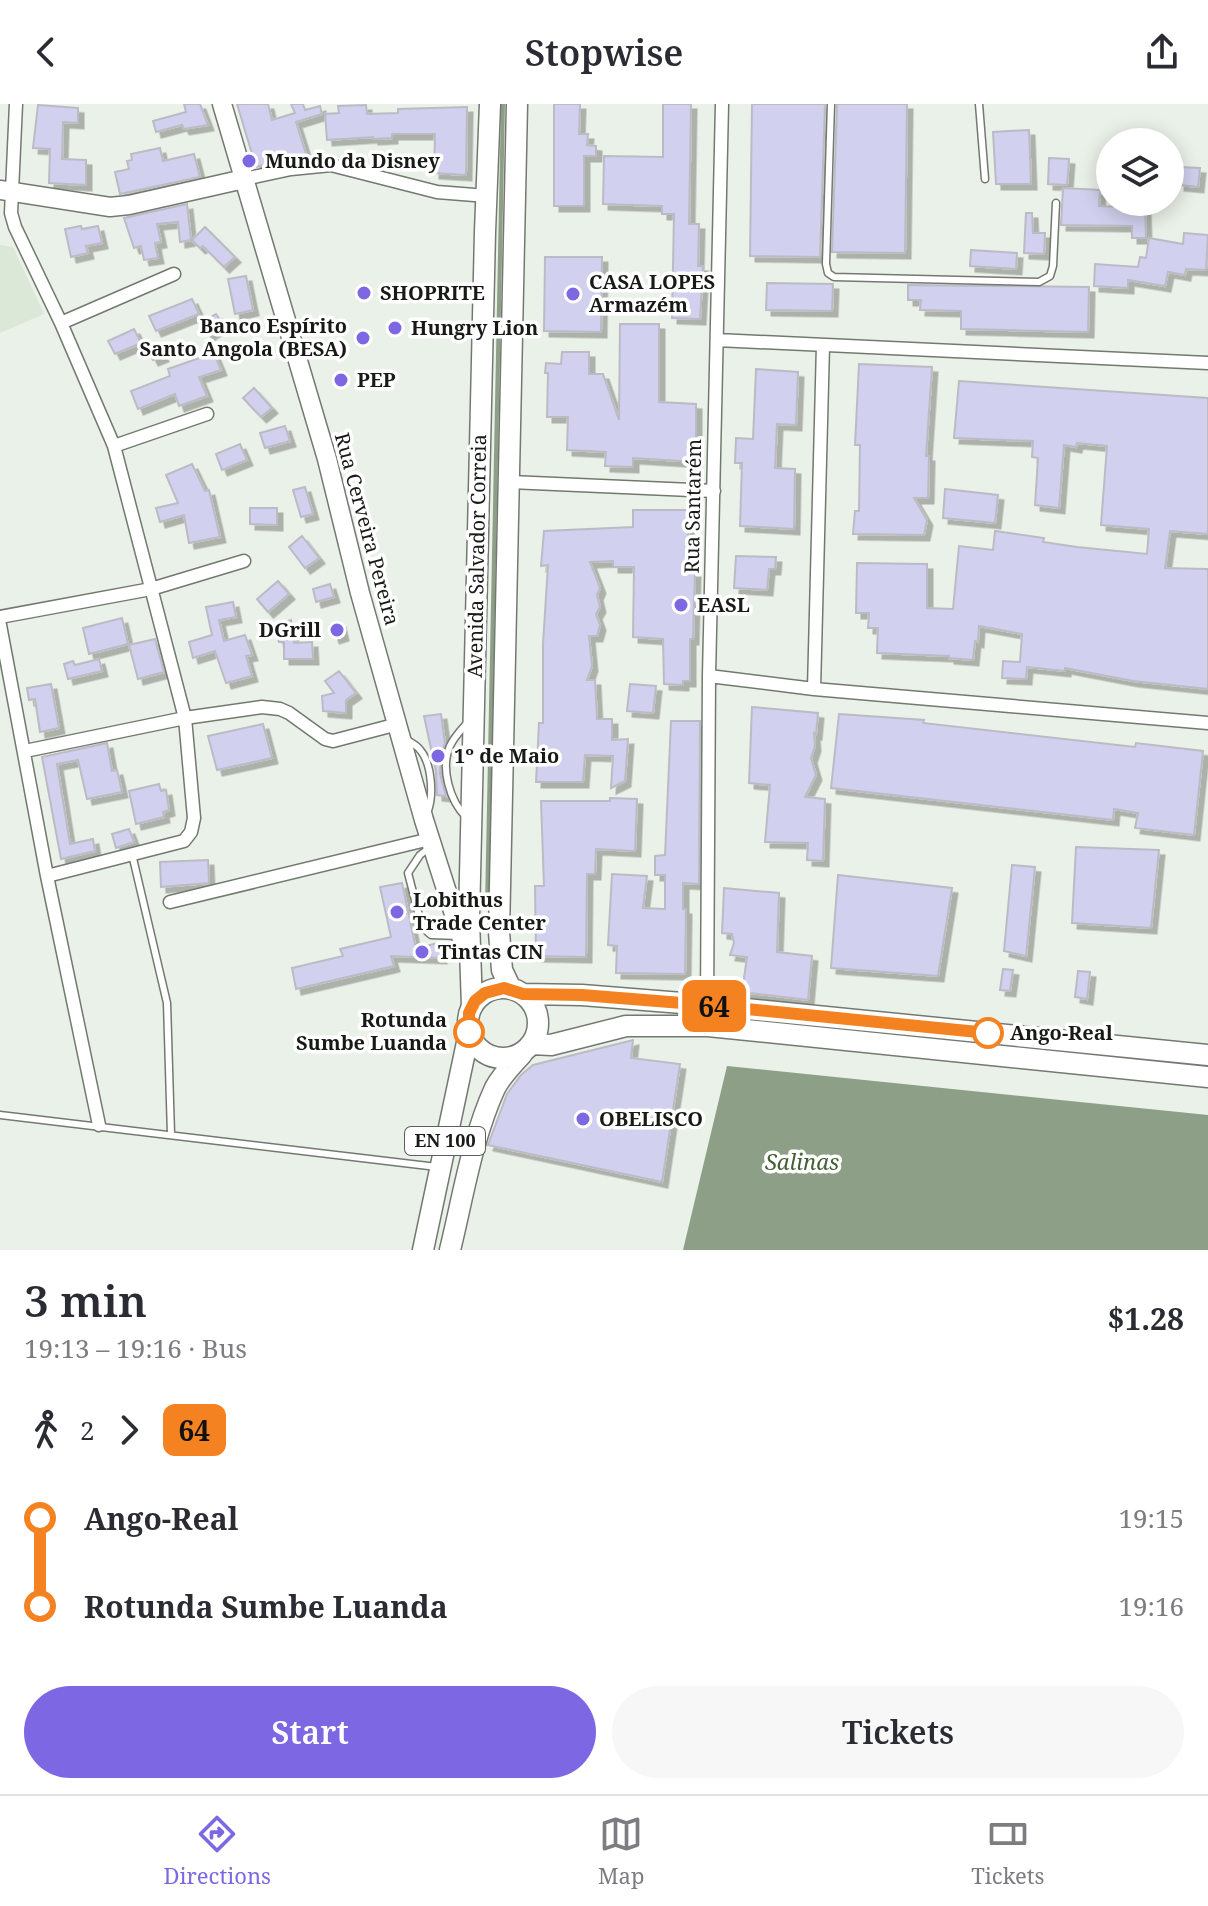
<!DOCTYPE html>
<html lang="en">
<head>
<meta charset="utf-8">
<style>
  :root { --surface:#fff; --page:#f7f7f7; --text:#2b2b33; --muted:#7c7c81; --line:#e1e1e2; --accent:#7d67e3 }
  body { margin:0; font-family:"Noto Serif",serif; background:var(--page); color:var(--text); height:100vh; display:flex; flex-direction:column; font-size:30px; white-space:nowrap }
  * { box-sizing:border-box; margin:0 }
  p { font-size:26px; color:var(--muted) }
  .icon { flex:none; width:44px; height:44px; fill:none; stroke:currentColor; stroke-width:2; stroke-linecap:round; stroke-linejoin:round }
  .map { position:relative; height:1146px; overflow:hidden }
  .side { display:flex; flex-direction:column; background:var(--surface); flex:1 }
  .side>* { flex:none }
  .badge { padding:0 16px; border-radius:12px; font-size:28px; line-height:52px }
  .controls { position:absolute; left:1096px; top:24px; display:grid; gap:16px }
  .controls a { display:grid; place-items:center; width:88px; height:88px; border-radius:50%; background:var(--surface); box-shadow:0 4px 20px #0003; font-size:40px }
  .map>.badge { position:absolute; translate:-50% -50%; box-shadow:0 0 0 4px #fff }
  .legs { display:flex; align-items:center; gap:12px; height:88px; padding:0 24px; font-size:26px }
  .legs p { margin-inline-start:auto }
  .head { display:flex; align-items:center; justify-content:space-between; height:136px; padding:0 24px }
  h1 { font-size:44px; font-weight:600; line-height:60px }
  .action { display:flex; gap:16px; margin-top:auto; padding:16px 24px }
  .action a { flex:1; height:92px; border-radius:48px; background:var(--accent); color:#fff; font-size:32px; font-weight:600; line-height:92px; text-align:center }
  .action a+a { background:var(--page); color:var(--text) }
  ul { padding:0 24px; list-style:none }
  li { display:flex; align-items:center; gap:28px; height:88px; font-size:30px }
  li i { display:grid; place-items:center; width:12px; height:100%; margin:0 10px; background:currentColor }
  li i::after { content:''; width:20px; height:20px; margin:-10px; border:6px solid; border-radius:50%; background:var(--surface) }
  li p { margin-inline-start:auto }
  li:first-child i { background:linear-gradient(#0000 50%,currentColor 0) }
  li:last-child i { background:linear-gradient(currentColor 50%,#0000 0) }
  header { display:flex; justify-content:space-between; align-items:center; height:104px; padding:0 24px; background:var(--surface); font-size:36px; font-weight:600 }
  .tab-bar { display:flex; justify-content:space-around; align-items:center; height:112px; border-top:2px solid var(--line); background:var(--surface); font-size:22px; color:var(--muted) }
  .tab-bar a { display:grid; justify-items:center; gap:4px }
  .tab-bar .active { color:var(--accent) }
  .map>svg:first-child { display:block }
  .built { fill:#dbe7d7 }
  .water { fill:#8d9f86 }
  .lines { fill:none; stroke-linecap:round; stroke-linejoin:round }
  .stream { stroke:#8d9f86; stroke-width:4 }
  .building { fill:#d1d0ee; stroke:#bcbbc5; stroke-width:2; filter:url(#shadow) }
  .lane-casing { stroke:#737971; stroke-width:9 }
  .street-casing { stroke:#737971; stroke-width:15 }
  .secondary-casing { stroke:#737971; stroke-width:21 }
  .primary-casing { stroke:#737971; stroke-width:23 }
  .lane { stroke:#fff; stroke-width:6 }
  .street { stroke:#fff; stroke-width:12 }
  .secondary { stroke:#fff; stroke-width:18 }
  .primary { stroke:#fff; stroke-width:20 }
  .line-1-casing { stroke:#fff; stroke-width:18 }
  .line-1 { stroke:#f58220; stroke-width:12 }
  .poi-dot { fill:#7d67e3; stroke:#fff; stroke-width:3 }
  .stop-1-dot { fill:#fff; stroke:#f58220; stroke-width:4 }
  .labels { text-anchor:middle; stroke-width:7; stroke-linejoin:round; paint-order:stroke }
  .shield { fill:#fff; stroke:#5d5f5d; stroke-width:2 }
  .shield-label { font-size:18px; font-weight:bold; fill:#181a17 }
  .poi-label { font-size:20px; font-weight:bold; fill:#181a17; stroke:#fff; text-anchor:start }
  .street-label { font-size:20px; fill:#181a17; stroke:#fff }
  .stop-label { font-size:20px; font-weight:bold; fill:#181a17; stroke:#fff; text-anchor:end }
  .water-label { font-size:22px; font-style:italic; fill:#425f36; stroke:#fff }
</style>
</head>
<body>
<header><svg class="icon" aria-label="back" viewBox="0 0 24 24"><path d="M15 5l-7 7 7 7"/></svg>Stopwise<svg class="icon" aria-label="share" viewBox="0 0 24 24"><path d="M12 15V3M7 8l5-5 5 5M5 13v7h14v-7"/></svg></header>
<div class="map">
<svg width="1208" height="1146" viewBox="0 0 1208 1146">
  <defs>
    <filter id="shadow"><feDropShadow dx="5.5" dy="5.5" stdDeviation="0" flood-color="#0004"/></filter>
  </defs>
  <rect width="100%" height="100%" fill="#eaf1e8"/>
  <path class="built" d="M0 141 13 143 44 210 0 229Z"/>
  <path class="water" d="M727 962 1208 1011V1146H683Z"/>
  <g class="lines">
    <path class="stream" d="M487 803 503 0"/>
  </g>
  <path class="building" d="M184 0H200L208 21 184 25 182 21 156 28 153 17 186 8Z
    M237 0H268L272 16 295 9 291 0H303L305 6 320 2 322 10 296 18 306 50 256 63Z
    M554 0H580L579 30H588L587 41 596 42V52H584V102H554Z
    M663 0H691L689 120H699L698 162H703L700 215 672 214 674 110H662V102L603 100 604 52 663 53Z
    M752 0H825L820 153 750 152Z
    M837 0H907L905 149 832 148Z
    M38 1 78 4V19L63 18 62 55 86 56V81L49 79 50 45 33 44Z
    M366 1 367 10 398 9V5L467 3 466 71 434 69 435 30H392V34L373 35V33L327 36 325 10 339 9 338 2Z
    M1029 26 1031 80H996L993 28Z
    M160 44 163 57 194 50 200 73 120 90 115 68 129 65 127 57 132 56 131 50Z
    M1049 54 1069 55 1067 81 1048 80Z
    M1179 63 1200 64 1198 83 1179 81Z
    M1063 84 1100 86 1099 102 1145 104 1146 134H1132V122L1061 121Z
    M187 100 191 136 180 138 178 118 157 120 161 138 155 139 158 154 144 156 141 142 134 144 124 114Z
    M1026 109H1032L1033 129H1045L1044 150 1024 149Z
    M81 122 82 125 98 122 102 139 86 142 88 149 71 153 65 125Z
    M205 123 235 153 224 163 203 142 200 144 192 136Z
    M1184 129 1208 131 1206 166 1186 165 1185 171 1168 168 1165 182 1128 176V184L1094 182 1095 160 1138 163 1140 153 1146 154 1149 134 1183 140Z
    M971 146 1017 149 1016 165 970 162Z
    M545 153H602L601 228 544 227Z
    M246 172 253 206 235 210 228 175Z
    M767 179 833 180 832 207 766 206Z
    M908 181 1089 183 1088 228 961 225V207L920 206 921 196H908Z
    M192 195 199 210 156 227 149 212Z
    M216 210 224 221 208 231 201 219Z
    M620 220H659V298L696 300V358L633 354V363L605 362 606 348 567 346 568 313H547L548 269H545L546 259 561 260 562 248H589V270H603L619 316Z
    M134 225 141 239 115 250 108 237Z
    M157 240 163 252 153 256 147 245Z
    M214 249 221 266 199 273 207 292 179 302 175 290 138 305 131 287 170 272 168 265Z
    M859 260 932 263 926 352H929L928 394H914L927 416 924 431 853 430 855 407H859L860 341H855Z
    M756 265 798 268 796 321 777 320 775 364 795 365 794 425 740 422 742 359H735L736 334 753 335Z
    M959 277 1208 294V430L1170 427 1165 464 1208 465V585L1133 577 1065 564V567L1027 563 1026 575 1002 574 1003 557 1020 558 1022 530 979 522 978 538 975 537 973 556 949 554V552L877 549 878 524H868L869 509H856L857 459 927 460V504L953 505 959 442 993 446 995 427 1044 434 1043 438 1077 443 1147 450 1149 425 1101 421 1107 342 1077 339 1076 343 1064 341 1059 404 1035 401 1038 354 1032 353 1033 337 954 334Z
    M254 284 272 304 261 313 243 294Z
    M285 322 290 337 265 344 260 329Z
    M240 340 247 356 222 366 216 350Z
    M192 360 205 387 209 386 220 433 189 439 184 411 160 418 156 404 178 399 166 371Z
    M305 383 313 410 301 413 293 386Z
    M945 385 998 391 995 419 943 414Z
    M250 404H277V421L250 420Z
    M633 406H688L689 468H695L693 535H690V577H683V581L664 580 663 535 633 533 634 463H613V457L590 458 600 484 597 491 600 503 596 510 600 521 597 532H589L592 562 587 576H595L597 615H612V636L628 635 625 677 611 684 613 652 585 651 583 678H536L539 619H543V540L548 461 541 462 544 427 633 423Z
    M302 432 319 454 305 464 289 443Z
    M736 452 776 453 775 465H769L767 486 734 484Z
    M278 477 289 490 268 508 257 495Z
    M330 480 334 493 316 498 313 485Z
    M233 498 236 513 219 516 224 537 245 531 252 551 246 552 252 572 226 579 215 547 193 554 189 538 212 531 206 503Z
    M122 514 128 540 89 550 83 524Z
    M291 516 294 539 312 538 313 555H284V538H279L274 521Z
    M340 518 343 531 334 534 330 521Z
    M155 535 164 568 138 575 129 541Z
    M99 555 102 567 68 575 64 560 73 557 75 561Z
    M339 567 356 589 346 596V609L323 607 322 592 334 589 325 577Z
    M51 580 59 624 40 628 35 595 29 596 27 584Z
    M630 580 656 582 653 609 627 607Z
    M752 603 818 609 816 630 814 629 815 642 811 654 816 671 805 693 825 695 823 757 807 756 808 739 765 738 770 681 749 679Z
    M441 610 445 639 441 650 440 670 446 692 437 691 436 668 424 612Z
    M839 610 924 616 923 619 1135 643 1136 639 1203 647 1194 731 1135 724 1138 709 1114 705 1113 716 831 684Z
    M671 617H700L699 780 683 779V805H686L685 870 616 869 617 842 608 841 612 770 647 772 643 804 665 805V771H655V752L665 751Z
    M263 620 272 654 217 666 208 632Z
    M107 639 112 667 117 666 122 688 87 695 78 656 57 660 70 740 93 735 95 747 61 755 42 653Z
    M159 680 161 687 166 686 169 706 163 708 164 713 136 720 129 687Z
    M610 694 637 695 635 747 596 745 595 770H587L586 853 536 852 535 782H544L541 697H610Z
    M129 725 134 738 116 744 112 730Z
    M1076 743 1159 746 1151 824 1072 819Z
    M208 756 209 779 161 783 160 758Z
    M1012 761 1035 763 1026 852 1004 847Z
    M838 771 952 784 938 872 831 864Z
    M402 779 416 845 437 839 441 854 391 852 394 862 296 885 292 864 343 852 340 845 391 833 380 783Z
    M724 784 779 789 777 848 812 852 808 896 742 888 747 853 730 851 734 839 732 830 722 829Z
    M1003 865 1013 866 1010 887 1000 886Z
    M1078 867 1090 868 1087 895 1075 893Z
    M633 936 631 954 680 960 662 1078 488 1041 507 990 521 971 533 961Z"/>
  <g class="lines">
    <g class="lane-casing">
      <path id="lane" d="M831 0 826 160 828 169 834 173 1039 178 1050 172 1053 162 1056 99
        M979 0 985 75
        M405 635C411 638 417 641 421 647 432 661 434 693 427 709
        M466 713C450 697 440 664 450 642 454 633 462 625 469 617
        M429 744 420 751 408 769 422 823 431 831 459 832
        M132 750 167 899 171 1030
        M0 1011 437 1063"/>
    </g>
    <g class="street-casing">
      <path id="street" d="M16 0 11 109 15 123 61 219 114 342 185 614 194 714 191 728 184 737 47 772
        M244 75 291 65 331 61 437 88 487 92
        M61 219 174 170
        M717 236 1208 259
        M114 342 207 310
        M510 378 714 387
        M0 513 151 485 244 457
        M0 521 47 772 99 1021
        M709 572 814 585 1208 619
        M814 585 823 241
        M25 647 185 614 262 603 280 605 289 609 325 635 333 637 398 620
        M170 798 430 735
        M707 901 709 572 722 0"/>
    </g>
    <g class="secondary-casing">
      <path id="secondary" d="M222 0 327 355 360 489 424 716 468 854
        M0 86 110 103 129 101 244 75"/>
    </g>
    <g class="primary-casing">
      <path id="primary" d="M468 919a35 35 0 1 1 70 0a35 35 0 1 1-70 0Z
        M511 885 502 866 499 828 517 0
        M516 886 523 890 582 891 707 901 1208 951
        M472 903 469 815 485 128 490 0
        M531 940 551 941 626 922H708L1208 973
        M423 1146 469 929
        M450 1146C463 1093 472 1034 495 984 502 971 512 961 522 950"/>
    </g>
    <use href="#lane" class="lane"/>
    <use href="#street" class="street"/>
    <use href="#secondary" class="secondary"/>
    <use href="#primary" class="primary"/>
  </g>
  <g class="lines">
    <g class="line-1-casing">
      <path id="line-1" d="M469 928V909L475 897 485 889 504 884 523 890 582 891 707 901 988 929"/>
    </g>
    <use href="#line-1" class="line-1"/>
  </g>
  <g class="poi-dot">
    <circle cx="249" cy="57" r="8"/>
    <circle cx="364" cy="189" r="8"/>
    <circle cx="573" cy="190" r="8"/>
    <circle cx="395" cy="224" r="8"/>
    <circle cx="363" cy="234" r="8"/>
    <circle cx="341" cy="276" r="8"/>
    <circle cx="681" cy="501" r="8"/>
    <circle cx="337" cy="526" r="8"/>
    <circle cx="438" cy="652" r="8"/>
    <circle cx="397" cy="808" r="8"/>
    <circle cx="422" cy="848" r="8"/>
    <circle cx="583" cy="1015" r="8"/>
  </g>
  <g class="stop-1-dot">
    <circle cx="469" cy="928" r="14"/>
    <circle cx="988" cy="929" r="14"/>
  </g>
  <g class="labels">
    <rect class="shield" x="405" y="1023" width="80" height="28" rx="6"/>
    <g class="shield-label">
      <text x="445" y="1043">EN 100</text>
    </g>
    <g class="poi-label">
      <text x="265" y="64">Mundo da Disney</text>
      <text x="589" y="185">CASA LOPES<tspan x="589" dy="23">Armazém</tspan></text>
      <text x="380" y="196">SHOPRITE</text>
      <text x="347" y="229" text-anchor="end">Banco Espírito<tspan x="347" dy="23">Santo Angola (BESA)</tspan></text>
      <text x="411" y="231">Hungry Lion</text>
      <text x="357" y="283">PEP</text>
      <text x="697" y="508">EASL</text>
      <text x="321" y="533" text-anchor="end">DGrill</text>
      <text x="454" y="659">1º de Maio</text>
      <text x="413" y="803">Lobithus<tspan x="413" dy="23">Trade Center</tspan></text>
      <text x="438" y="855">Tintas CIN</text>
      <text x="599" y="1022">OBELISCO</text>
    </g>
    <g class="street-label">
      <text transform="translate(693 402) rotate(-89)" y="7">Rua Santarém</text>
      <text transform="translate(367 425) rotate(75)" y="7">Rua Cerveira Pereira</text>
      <text transform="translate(477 452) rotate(-89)" y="7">Avenida Salvador Correia</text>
    </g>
    <g class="stop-label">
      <text x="447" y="923">Rotunda<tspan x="447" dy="23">Sumbe Luanda</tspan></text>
      <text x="1010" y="936" text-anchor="start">Ango-Real</text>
    </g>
    <g class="water-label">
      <text x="802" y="1066">Salinas</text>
    </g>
  </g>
</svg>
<div class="controls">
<a><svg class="icon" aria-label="layers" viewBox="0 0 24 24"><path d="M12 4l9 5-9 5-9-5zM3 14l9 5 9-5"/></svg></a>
</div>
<b class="badge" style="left:714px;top:902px;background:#f58220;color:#111">64</b>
</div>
<section class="side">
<div class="head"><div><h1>3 min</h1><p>19:13 – 19:16 · Bus</p></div><b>$1.28</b></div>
<div class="legs"><svg class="icon" aria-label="walk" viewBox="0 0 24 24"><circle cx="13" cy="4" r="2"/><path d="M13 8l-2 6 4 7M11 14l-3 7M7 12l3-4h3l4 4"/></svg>2<svg class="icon" aria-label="forward" viewBox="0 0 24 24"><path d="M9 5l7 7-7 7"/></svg><b class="badge" style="background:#f58220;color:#111">64</b></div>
<ul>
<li><i style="color:#f58220"></i><b>Ango-Real</b><p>19:15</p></li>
<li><i style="color:#f58220"></i><b>Rotunda Sumbe Luanda</b><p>19:16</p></li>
</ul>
<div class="action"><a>Start</a><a>Tickets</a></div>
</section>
<nav class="tab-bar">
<a class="active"><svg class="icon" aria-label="directions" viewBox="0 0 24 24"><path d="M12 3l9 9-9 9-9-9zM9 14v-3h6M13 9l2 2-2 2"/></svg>Directions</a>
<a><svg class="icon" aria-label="map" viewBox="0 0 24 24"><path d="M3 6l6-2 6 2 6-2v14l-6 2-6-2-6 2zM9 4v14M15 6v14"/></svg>Map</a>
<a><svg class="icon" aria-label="tickets" viewBox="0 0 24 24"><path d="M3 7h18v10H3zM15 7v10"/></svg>Tickets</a>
</nav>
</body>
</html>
